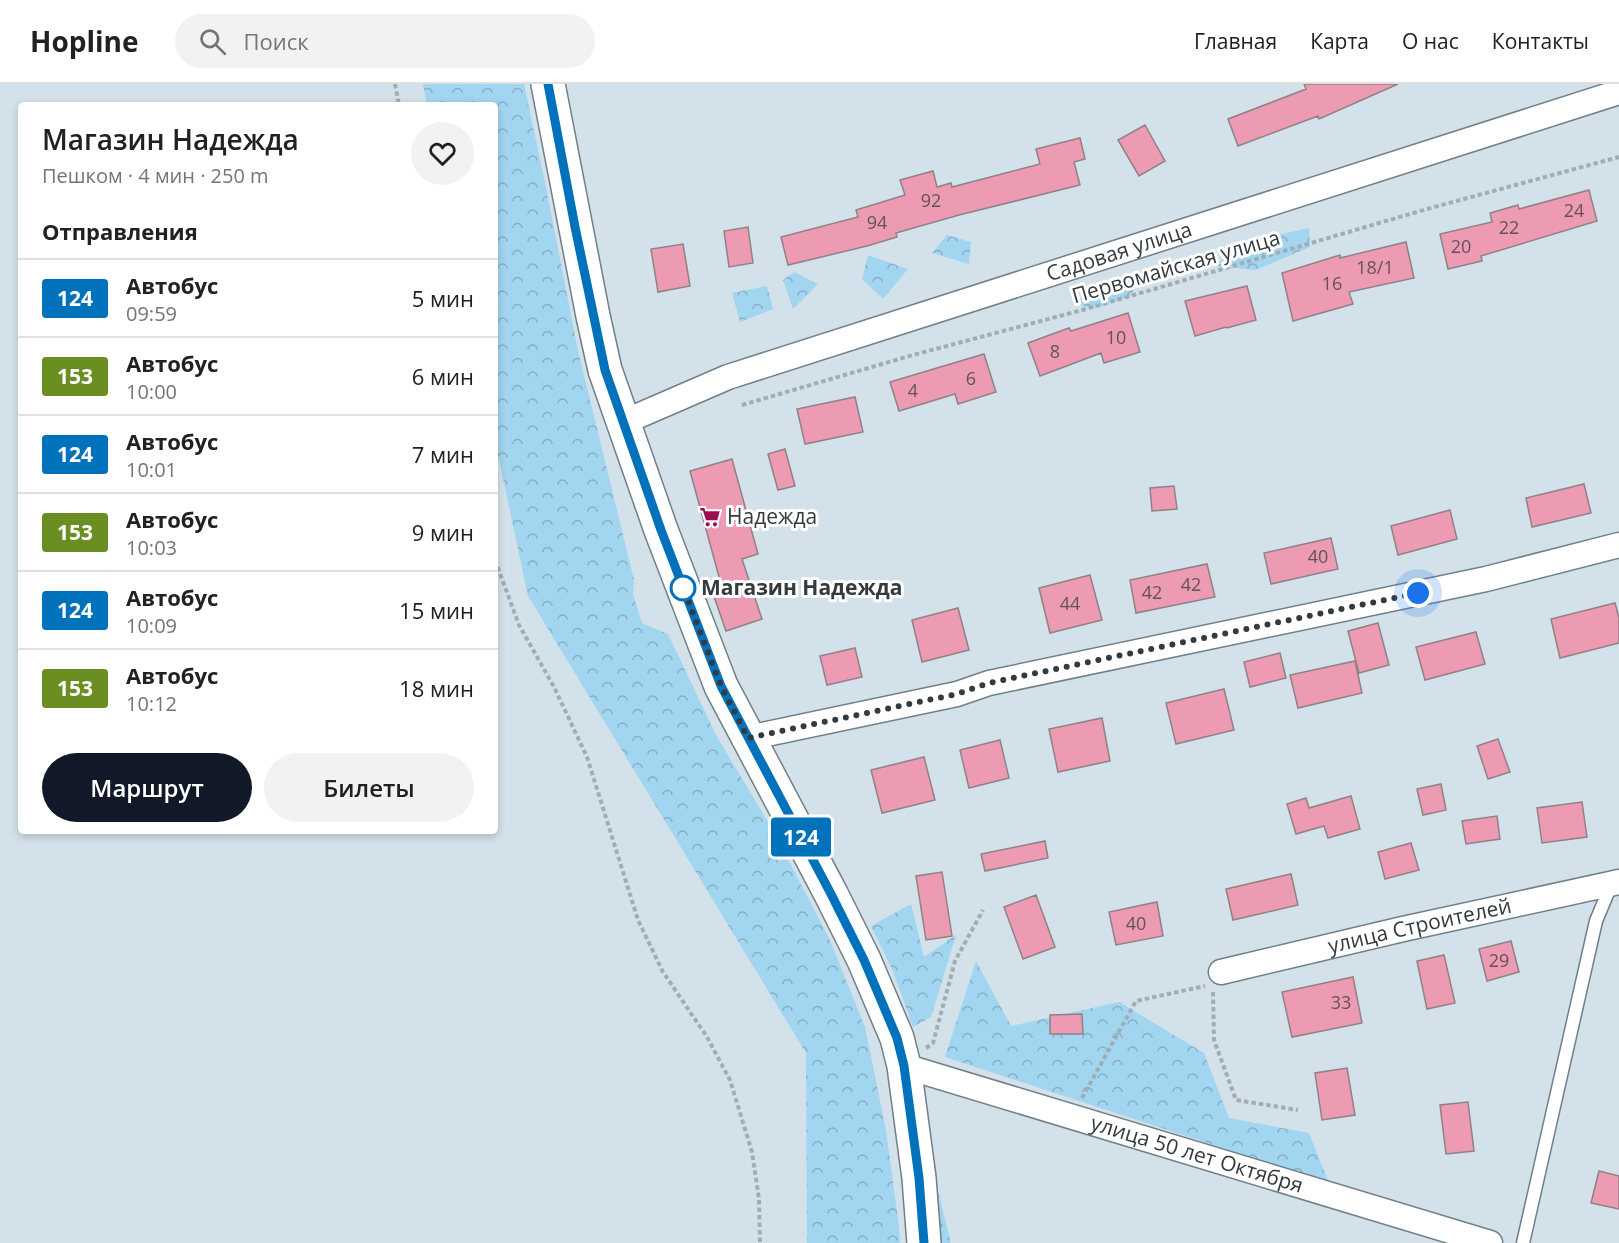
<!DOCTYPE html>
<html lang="ru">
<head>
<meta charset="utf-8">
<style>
  :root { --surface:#fff; --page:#f2f2f2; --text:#202124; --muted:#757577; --line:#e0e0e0; --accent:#111827 }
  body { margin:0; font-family:"Open Sans",sans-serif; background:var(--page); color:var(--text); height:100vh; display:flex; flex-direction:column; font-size:22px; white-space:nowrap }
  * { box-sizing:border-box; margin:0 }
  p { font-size:20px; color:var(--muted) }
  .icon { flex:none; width:33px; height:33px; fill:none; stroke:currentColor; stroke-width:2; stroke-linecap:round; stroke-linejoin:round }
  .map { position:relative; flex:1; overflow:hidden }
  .sheet { position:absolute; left:18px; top:18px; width:480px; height:732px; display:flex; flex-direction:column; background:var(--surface); border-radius:6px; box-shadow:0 3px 9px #0003 }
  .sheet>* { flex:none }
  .badge { padding:0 12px; border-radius:4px; font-size:21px; line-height:39px }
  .you { position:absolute; width:30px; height:30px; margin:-15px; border:4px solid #fff; border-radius:50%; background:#1a73e8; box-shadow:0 0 0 9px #1a73e833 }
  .map>.badge { position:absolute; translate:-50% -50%; box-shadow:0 0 0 3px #fff }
  h2 { padding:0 24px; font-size:22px; line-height:54px }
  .round { display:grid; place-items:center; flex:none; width:63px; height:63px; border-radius:32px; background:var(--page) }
  .headline { display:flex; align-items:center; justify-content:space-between; height:102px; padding:0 24px }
  h1 { font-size:28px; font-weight:600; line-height:45px }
  .action { display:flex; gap:12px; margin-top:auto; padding:12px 24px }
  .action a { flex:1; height:69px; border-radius:36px; background:var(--accent); color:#fff; font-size:24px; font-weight:600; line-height:69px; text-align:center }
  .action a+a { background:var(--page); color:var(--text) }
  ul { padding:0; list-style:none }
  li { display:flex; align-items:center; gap:18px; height:78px; padding:0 24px; border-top:2px solid var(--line) }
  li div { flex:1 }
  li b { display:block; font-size:22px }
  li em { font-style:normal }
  li .badge { min-width:66px; font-weight:700; text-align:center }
  header { display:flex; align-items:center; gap:36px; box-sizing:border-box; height:84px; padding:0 30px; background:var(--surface); border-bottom:2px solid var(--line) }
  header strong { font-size:28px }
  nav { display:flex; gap:33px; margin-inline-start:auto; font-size:21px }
  .search { width:420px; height:54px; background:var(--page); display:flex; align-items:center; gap:15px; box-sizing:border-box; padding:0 21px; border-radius:33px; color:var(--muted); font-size:22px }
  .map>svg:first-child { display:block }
  .forest { fill:url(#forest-crowns) }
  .building { fill:#ed9bb2; stroke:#908184; stroke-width:1.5 }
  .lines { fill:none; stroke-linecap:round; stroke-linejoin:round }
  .lane-casing { stroke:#717f87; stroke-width:15 }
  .street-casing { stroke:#717f87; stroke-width:27 }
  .secondary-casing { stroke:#717f87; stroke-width:36 }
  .path { stroke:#a1adb4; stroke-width:4; stroke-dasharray:4.5 3; stroke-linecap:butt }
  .lane { stroke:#fff; stroke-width:12 }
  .street { stroke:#fff; stroke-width:24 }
  .secondary { stroke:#fff; stroke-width:33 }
  .line-casing { stroke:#fff; stroke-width:14 }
  .line { stroke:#0072bc; stroke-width:9 }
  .walk { stroke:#343a3d; stroke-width:6; stroke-dasharray:0 10.8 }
  .stop-dot { fill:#fff; stroke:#0072bc; stroke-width:3 }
  .labels { text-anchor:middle; stroke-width:6; stroke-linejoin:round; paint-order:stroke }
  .number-label { font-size:18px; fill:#62525a }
  .street-label { font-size:21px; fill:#343a3d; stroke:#fff }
  .poi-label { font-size:21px; fill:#343a3d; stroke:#fff; text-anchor:start }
  .stop-label { font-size:21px; font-weight:bold; fill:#343a3d; stroke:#fff; text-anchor:start }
</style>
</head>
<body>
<header>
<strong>Hopline</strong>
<div class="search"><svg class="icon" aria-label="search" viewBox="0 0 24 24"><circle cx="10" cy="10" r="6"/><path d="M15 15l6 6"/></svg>Поиск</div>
<nav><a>Главная</a><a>Карта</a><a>О нас</a><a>Контакты</a></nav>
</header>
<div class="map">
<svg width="1619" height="1159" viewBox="0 0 1619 1159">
  <defs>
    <pattern id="forest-crowns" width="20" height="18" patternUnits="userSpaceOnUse" patternTransform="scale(1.5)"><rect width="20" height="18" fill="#a2d5f0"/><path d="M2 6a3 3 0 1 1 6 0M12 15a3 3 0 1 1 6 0" fill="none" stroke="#85aec4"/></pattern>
  </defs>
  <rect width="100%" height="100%" fill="#d3e2ea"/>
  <path class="forest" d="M423 0H524L547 108 577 262 634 496 633 510 642 539 668 550 716 651 771 743 829 854 865 943 886 1046 899 1143 900 1159H807L806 969 528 512 495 357V21H427Z
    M1309 144 1310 163 1256 186 1212 182 1256 156Z
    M947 151 971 158 969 180 932 169Z
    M868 171 908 185 883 215 862 195Z
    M794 188 818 200 793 225 783 196Z
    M1138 195 1131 212 1092 225 1072 218 1111 200Z
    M767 202 773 225 740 238 732 209Z
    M911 820 924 873 956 851 931 933 913 943 892 885 871 842Z
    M976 877 1011 942 1119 918 1204 969 1229 1034 1309 1049 1329 1099 945 973Z
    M934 1091 951 1159H936Z"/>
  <path class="building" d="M1304 0H1398L1319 35 1318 32 1238 62 1228 35 1306 5Z
    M1145 41 1165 77 1139 92 1118 56Z
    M1080 54 1085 75 1074 78 1080 101 959 131 896 149 897 153 867 162 788 181 781 153 858 133 856 126 905 111 900 96 933 87 937 103 951 99 952 103 1040 80 1036 65Z
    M1589 106 1597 137 1481 172 1482 177 1448 185 1440 150 1492 138 1490 129 1518 121 1519 125Z
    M748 143 753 179 729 183 724 147Z
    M1406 158 1414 194 1349 208 1353 220 1293 237 1282 189 1340 171V174Z
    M683 160 690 202 658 208 651 165Z
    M1247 202 1256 236 1227 244 1226 243 1195 252 1185 217Z
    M1128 229 1140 268 1104 279 1101 269 1040 292 1028 259 1069 244 1071 247Z
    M984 270 996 308 958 320 955 310 899 327 890 298Z
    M855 313 863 348 805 360 797 325Z
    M785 365 795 402 778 406 768 370Z
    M732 375 758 470 742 475 762 535 726 547 711 504 721 500 690 387Z
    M1584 400 1591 429 1532 443 1526 414Z
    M1174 402 1177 425 1152 427 1150 404Z
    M1450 426 1457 455 1398 471 1391 442Z
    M1331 454 1338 485 1271 500 1264 469Z
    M1207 480 1215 513 1136 529 1130 496Z
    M1090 491 1102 536 1050 549 1039 504Z
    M1615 519 1619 534V559L1560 574 1551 535Z
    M958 524 969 566 922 578 912 536Z
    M1378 539 1389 581 1359 589 1348 547Z
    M1476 548 1485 580 1425 596 1416 563Z
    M855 564 862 593 827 601 820 572Z
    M1280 569 1286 594 1250 603 1244 578Z
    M1355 577 1362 609 1298 624 1290 591Z
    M1224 605 1234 646 1176 660 1166 619Z
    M1102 634 1110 677 1058 688 1049 645Z
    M1498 655 1510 688 1488 695 1477 662Z
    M1000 656 1009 694 969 704 960 666Z
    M924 673 935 716 882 729 871 686Z
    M1441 700 1446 726 1423 731 1417 705Z
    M1351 712 1360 745 1328 754 1324 742 1296 750 1287 720 1306 714 1309 724Z
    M1582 718 1587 753 1542 759 1537 724Z
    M1497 732 1500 755 1466 760 1462 737Z
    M1045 757 1048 774 985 787 981 770Z
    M1411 759 1419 786 1385 795 1378 768Z
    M942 788 952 852 926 856 916 792Z
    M1291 790 1298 821 1233 836 1226 805Z
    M1036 811 1055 863 1023 875 1004 823Z
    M1157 818 1163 852 1116 861 1109 828Z
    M1511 857 1519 888 1487 897 1479 865Z
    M1444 871 1455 919 1427 925 1417 877Z
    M1353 893 1362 939 1292 953 1282 908Z
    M1082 930 1083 950H1050V931Z
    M1347 984 1355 1031 1322 1036 1315 989Z
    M1468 1018 1474 1067 1446 1070 1440 1021Z
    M1599 1087 1619 1092V1125L1591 1119Z"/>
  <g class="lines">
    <g class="lane-casing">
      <path id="lane" d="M1523 1159 1596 837 1611 801"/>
    </g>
    <g class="street-casing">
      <g id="street">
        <path id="s1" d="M624 338 728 293 1619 8"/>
        <path d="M748 654 957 610 989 599 1486 495 1619 461"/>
        <path id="s2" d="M1221 888 1403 845 1619 798"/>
        <path id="s3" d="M904 982 1490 1159"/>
      </g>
    </g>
    <g class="secondary-casing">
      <path id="secondary" d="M548 0 593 232 605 286 661 446 721 602 831 810 864 876 897 954 904 982 919 1094 924 1159"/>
    </g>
    <path class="path" d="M395 0 399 21
      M742 321 913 271 1086 225 1427 125 1619 73
      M495 476 519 541 554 603 587 673 638 836 663 888 707 953 730 996 752 1068 759 1115 760 1159
      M1213 908 1214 956 1236 1016 1298 1026
      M926 964 933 959 955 877 983 826
      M1082 1014 1136 917 1205 902"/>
    <use href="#lane" class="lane"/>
    <use href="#street" class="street"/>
    <use href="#secondary" class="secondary"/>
  </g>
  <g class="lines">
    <g class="line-casing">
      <path id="line" d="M548 0 575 143 605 286 661 446 721 602 831 810 864 876 897 954 904 982 919 1094 924 1159"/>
    </g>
    <use href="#line" class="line"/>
    <path class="walk" d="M683 504 682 501 721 602 748 654 957 610 989 599 1418 509"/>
  </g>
  <defs>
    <g id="supermarket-bare" transform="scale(1.62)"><path d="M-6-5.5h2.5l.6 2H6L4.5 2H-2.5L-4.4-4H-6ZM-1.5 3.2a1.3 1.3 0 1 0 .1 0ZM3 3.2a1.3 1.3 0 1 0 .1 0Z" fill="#a00b51" stroke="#fff" stroke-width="2.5" paint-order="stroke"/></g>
  </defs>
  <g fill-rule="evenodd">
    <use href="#supermarket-bare" x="710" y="433"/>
  </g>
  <circle class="stop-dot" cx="683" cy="504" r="12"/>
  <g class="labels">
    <g class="number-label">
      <text x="931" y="123">92</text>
      <text x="1574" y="133">24</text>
      <text x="877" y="145">94</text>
      <text x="1509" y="150">22</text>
      <text x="1461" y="169">20</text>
      <text x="1375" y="190">18/1</text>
      <text x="1332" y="206">16</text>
      <text x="1116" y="260">10</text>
      <text x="1055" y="274">8</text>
      <text x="971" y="301">6</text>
      <text x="913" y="313">4</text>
      <text x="1318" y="479">40</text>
      <text x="1191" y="507">42</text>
      <text x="1152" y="515">42</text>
      <text x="1070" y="526">44</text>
      <text x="1136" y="846">40</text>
      <text x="1499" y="883">29</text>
      <text x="1341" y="925">33</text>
    </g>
    <g class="street-label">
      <text dy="7" stroke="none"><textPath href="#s1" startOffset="524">Садовая улица</textPath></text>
      <text transform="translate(1176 183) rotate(-16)" y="7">Первомайская улица</text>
      <text dy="7" stroke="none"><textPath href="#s2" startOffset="204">улица Строителей</textPath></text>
      <text dy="7" stroke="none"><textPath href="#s3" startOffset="306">улица 50 лет Октября</textPath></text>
    </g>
    <g class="poi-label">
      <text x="727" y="440">Надежда</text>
    </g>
    <g class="stop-label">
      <text x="701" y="511">Магазин Надежда</text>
    </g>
  </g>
</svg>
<div class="you" style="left:1418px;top:509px"></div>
<b class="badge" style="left:801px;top:753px;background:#0072bc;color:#fff">124</b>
<section class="sheet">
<div class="headline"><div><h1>Магазин Надежда</h1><p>Пешком · 4 мин · 250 m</p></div><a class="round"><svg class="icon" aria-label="heart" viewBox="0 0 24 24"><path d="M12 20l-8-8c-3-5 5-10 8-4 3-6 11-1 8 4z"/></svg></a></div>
<h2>Отправления</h2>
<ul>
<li><span class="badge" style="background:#0072bc;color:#fff">124</span><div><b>Автобус</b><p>09:59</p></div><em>5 мин</em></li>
<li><span class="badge" style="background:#6b8e23;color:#fff">153</span><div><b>Автобус</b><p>10:00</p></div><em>6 мин</em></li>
<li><span class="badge" style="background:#0072bc;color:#fff">124</span><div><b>Автобус</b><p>10:01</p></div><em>7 мин</em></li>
<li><span class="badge" style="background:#6b8e23;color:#fff">153</span><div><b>Автобус</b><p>10:03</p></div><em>9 мин</em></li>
<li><span class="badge" style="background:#0072bc;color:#fff">124</span><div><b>Автобус</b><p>10:09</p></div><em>15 мин</em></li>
<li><span class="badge" style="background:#6b8e23;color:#fff">153</span><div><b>Автобус</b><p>10:12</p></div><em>18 мин</em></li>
</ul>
<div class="action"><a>Маршрут</a><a>Билеты</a></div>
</section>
</div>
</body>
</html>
